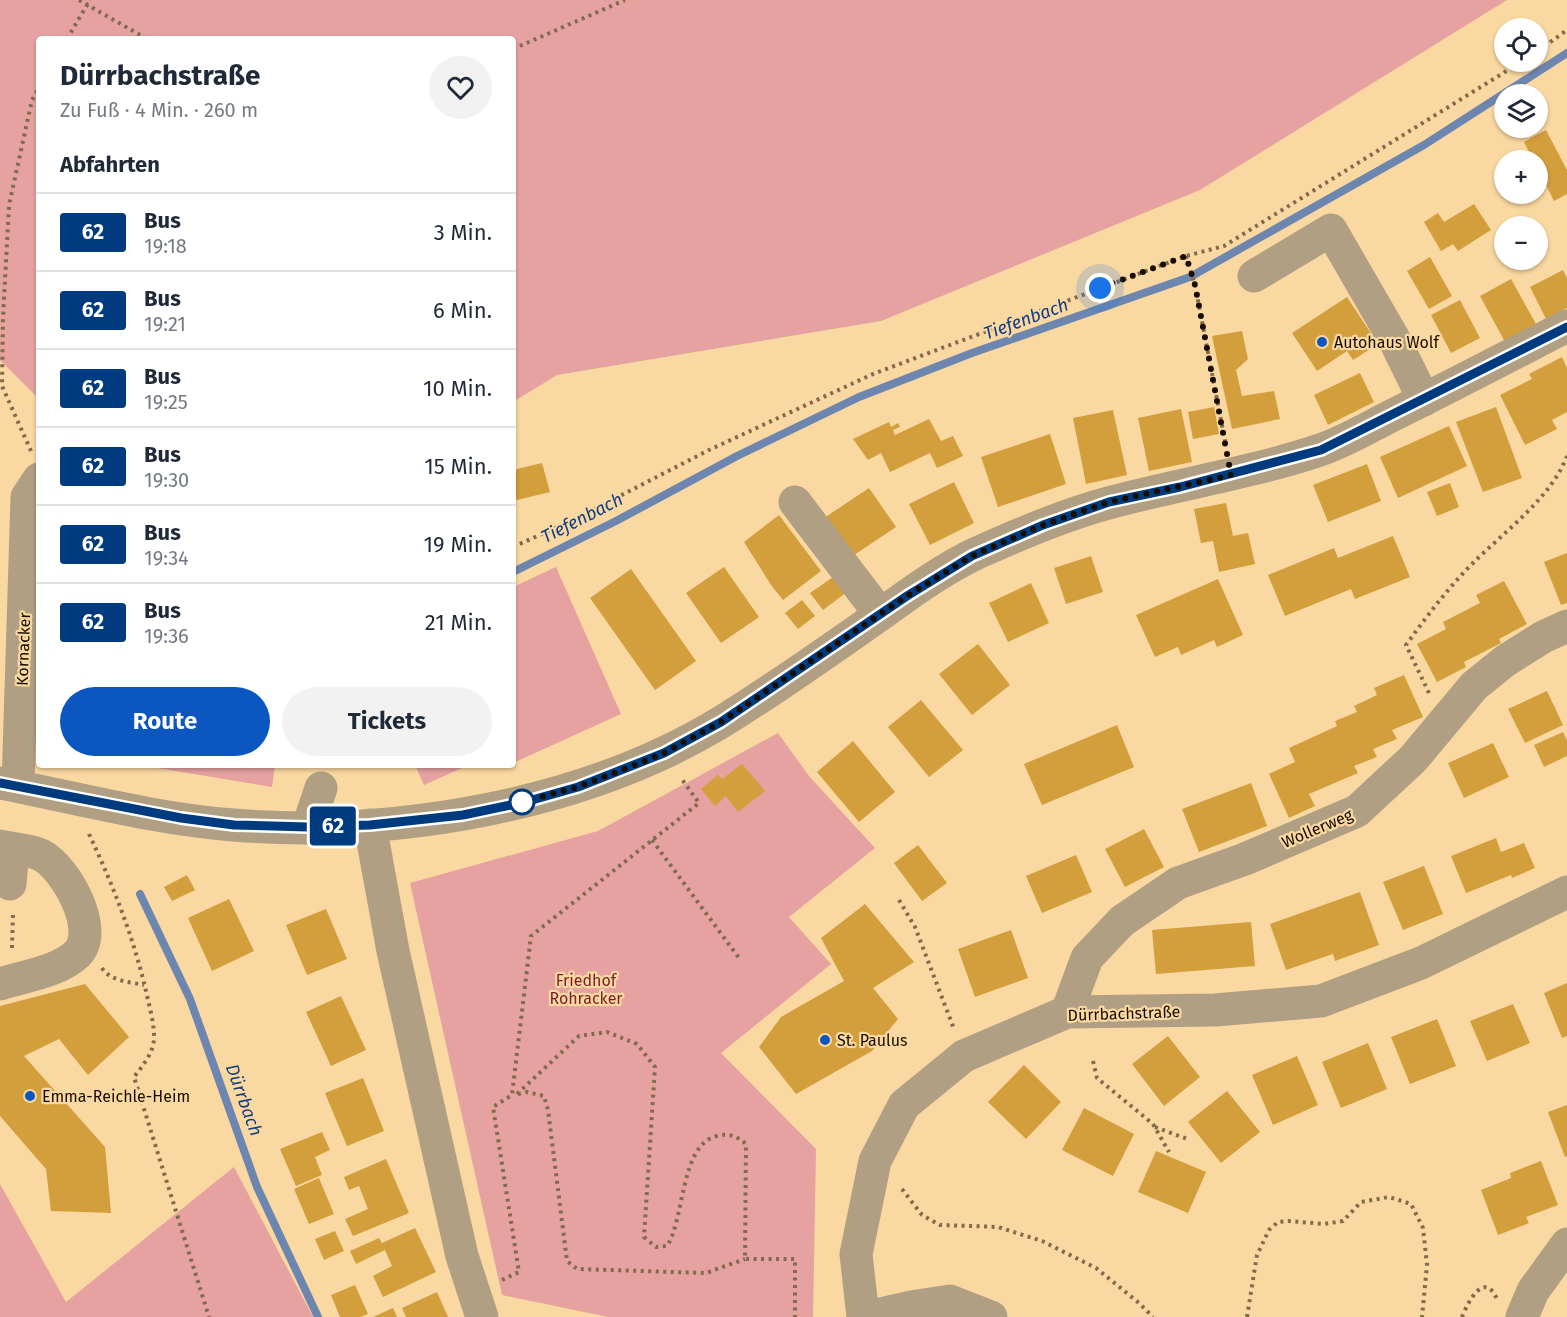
<!DOCTYPE html>
<html lang="de">
<head>
<meta charset="utf-8">
<style>
  :root { --surface:#fff; --page:#f2f2f3; --text:#1f2937; --muted:#747a83; --line:#e0e1e3; --accent:#0c56c0 }
  body { margin:0; font-family:"Fira Sans",sans-serif; background:var(--page); color:var(--text); height:100vh; display:flex; flex-direction:column; font-size:22px; white-space:nowrap }
  * { box-sizing:border-box; margin:0 }
  p { font-size:20px; color:var(--muted) }
  .icon { flex:none; width:33px; height:33px; fill:none; stroke:currentColor; stroke-width:2; stroke-linecap:round; stroke-linejoin:round }
  .map { position:relative; flex:1; overflow:hidden }
  .side { position:absolute; left:36px; top:36px; width:480px; height:732px; display:flex; flex-direction:column; background:var(--surface); border-radius:6px; box-shadow:0 2px 4px #0004 }
  .side>* { flex:none }
  .badge { padding:0 12px; border-radius:4px; font-size:21px; line-height:39px }
  .controls { position:absolute; left:1494px; top:18px; display:grid; gap:12px }
  .controls a { display:grid; place-items:center; width:54px; height:54px; border-radius:50%; background:var(--surface); box-shadow:0 2px 4px #0004; font-size:30px }
  .you { position:absolute; width:30px; height:30px; margin:-15px; border:4px solid #fff; border-radius:50%; background:#1a73e8; box-shadow:0 0 0 9px #1a73e833 }
  .map>.badge { position:absolute; translate:-50% -50%; box-shadow:0 0 0 3px #fff }
  h2 { padding:0 24px; font-size:22px; line-height:54px }
  .round { display:grid; place-items:center; flex:none; width:63px; height:63px; border-radius:32px; background:var(--page) }
  .head { display:flex; align-items:center; justify-content:space-between; height:102px; padding:0 24px }
  h1 { font-size:28px; font-weight:700; line-height:45px }
  .primary-button { display:flex; gap:12px; margin-top:auto; padding:12px 24px }
  .primary-button a { flex:1; height:69px; border-radius:36px; background:var(--accent); color:#fff; font-size:24px; font-weight:700; line-height:69px; text-align:center }
  .primary-button a+a { background:var(--page); color:var(--text) }
  ul { padding:0; list-style:none }
  li { display:flex; align-items:center; gap:18px; height:78px; padding:0 24px; border-top:2px solid var(--line) }
  li div { flex:1 }
  li b { display:block; font-size:22px }
  li em { font-style:normal }
  li .badge { min-width:66px; font-weight:700; text-align:center }
  .map>svg:first-child { display:block }
  .green { fill:#e6a2a1 }
  .lines { fill:none; stroke-linecap:round; stroke-linejoin:round }
  .stream { stroke:#6d86b0; stroke-width:8 }
  .building { fill:#d39e3c }
  .path { stroke:#816b4b; stroke-width:4; stroke-dasharray:3 4.5; stroke-linecap:butt }
  .minor { stroke:#b19f83; stroke-width:33 }
  .line-casing { stroke:#fff; stroke-width:14 }
  .line { stroke:#003b80; stroke-width:9 }
  .walk { stroke:#180d00; stroke-width:6; stroke-dasharray:0 10.8 }
  .poi-dot { fill:#0c56c0; stroke:#fad8a1; stroke-width:2 }
  .stop-dot { fill:#fff; stroke:#003b80; stroke-width:3 }
  .labels { text-anchor:middle; stroke-width:4.5; stroke-linejoin:round; paint-order:stroke }
  .poi-label { font-size:16px; fill:#180d00; stroke:#fad8a1; text-anchor:start }
  .street-label { font-size:16px; fill:#180d00; stroke:#fad8a1 }
  .park-label { font-size:16px; fill:#7a1d28; stroke:#fad8a1 }
  .water-label { font-size:18px; font-style:italic; fill:#103d83; stroke:#fad8a1 }
</style>
</head>
<body>
<div class="map">
<svg width="1567" height="1317" viewBox="0 0 1567 1317">
  <rect width="100%" height="100%" fill="#fad8a1"/>
  <path class="green" d="M0 0H1507L1200 190 881 321 557 375 513 402V39H39V399L0 360Z
    M556 567 621 714 513 763V587Z
    M778 733 809 776 875 848 789 917 831 964 721 1053 816 1149 813 1317H608L502 1295 410 883 598 831Z
    M139 765H275L272 787Z
    M415 765H469L424 785Z
    M234 1167 313 1317H0V1184L66 1302Z"/>
  <g class="lines">
    <path class="stream" d="M513 572 616 521 737 456 859 397 972 353 1190 277 1424 145 1567 53
      M140 894 190 999 257 1187 318 1317"/>
  </g>
  <path class="building" d="M1546 130 1567 170V194L1554 201 1538 169V160H1533L1524 142Z
    M1474 204 1491 230 1458 251 1453 244 1441 251 1424 222 1438 213 1444 222Z
    M1430 257 1452 296 1429 309 1407 271Z
    M1563 270 1567 278V308L1546 319 1530 287Z
    M1511 279 1536 324 1505 342 1480 296Z
    M1347 297 1378 344 1353 360 1347 351 1317 371 1292 333Z
    M1460 300 1480 338 1451 353 1431 315Z
    M1242 331 1248 359 1236 370 1242 396 1274 391 1280 419 1232 429 1212 336Z
    M1562 357 1567 368V412L1552 420 1557 429 1525 445 1500 395 1532 379 1529 374Z
    M1360 373 1374 402 1328 425 1314 395Z
    M1214 407 1219 434 1193 439 1188 412Z
    M1496 407 1522 478 1483 492 1456 422Z
    M1181 409 1192 462 1149 471 1138 418Z
    M1113 410 1127 475 1086 484 1073 418Z
    M929 419 941 441 953 436 963 456 937 468 930 453 890 472 881 453 868 460 853 439 889 422 891 427 898 423 900 427 893 430 895 435Z
    M1449 426 1467 466 1398 498 1380 457Z
    M1050 434 1066 484 998 507 981 457Z
    M542 463 550 492 513 501V470Z
    M1367 464 1381 501 1328 522 1313 485Z
    M954 482 974 523 930 545 909 504Z
    M1450 483 1459 507 1437 516 1427 492Z
    M869 488 896 527 845 561 818 522Z
    M1226 503 1233 536 1248 533 1255 564 1219 572 1213 541 1201 543 1194 509Z
    M779 515 821 571 783 600 771 585 744 542Z
    M1393 536 1410 577 1355 599 1351 589 1285 616 1268 575 1334 548 1338 558Z
    M1567 553V603L1561 605 1544 562Z
    M1091 556 1103 592 1066 604 1054 568Z
    M724 567 759 617 721 643 686 593Z
    M631 569 696 661 655 690 590 598Z
    M839 573 851 589 823 610 810 593Z
    M1218 579 1243 635 1217 647 1214 640 1181 655 1178 647 1155 657 1136 615Z
    M1504 581 1527 624 1499 639 1501 643 1464 662 1466 667 1437 682 1417 644 1446 629 1443 622 1480 603 1476 595Z
    M1031 583 1049 623 1008 642 989 603Z
    M802 600 815 616 798 629 785 613Z
    M978 644 1010 685 972 715 939 674Z
    M1404 675 1423 717 1392 730 1397 739 1373 749 1377 757 1354 766 1358 773 1309 794 1315 806 1289 818 1269 774 1295 762 1289 748 1337 726 1335 721 1357 712 1354 706 1377 695 1374 688Z
    M1547 691 1563 725 1525 743 1508 709Z
    M921 700 963 750 929 777 888 727Z
    M1117 725 1134 767 1042 805 1024 764Z
    M1563 732 1567 740V756L1544 767 1534 745Z
    M853 741 895 792 859 822 817 772Z
    M1493 743 1509 777 1464 798 1448 763Z
    M742 764 765 791 738 812 726 796 715 806 701 789 718 775 722 779Z
    M1251 783 1267 826 1199 852 1182 809Z
    M1144 829 1164 867 1125 887 1105 849Z
    M1496 838 1501 852 1524 843 1535 868 1512 878 1511 875 1466 893 1451 856Z
    M918 845 947 883 922 901 894 863Z
    M1076 855 1092 892 1042 913 1026 876Z
    M1424 866 1443 914 1403 930 1383 882Z
    M187 875 195 890 172 901 164 887Z
    M1360 892 1379 945 1335 961 1333 954 1286 970 1270 924Z
    M229 899 254 951 212 971 188 918Z
    M865 904 914 962 873 988 898 1019 872 1051 796 1094 759 1047 781 1017 844 981 821 938Z
    M326 909 347 959 307 975 286 925Z
    M1251 922 1255 966 1156 974 1152 930Z
    M1011 930 1028 978 975 997 958 949Z
    M1567 983V1036L1562 1038 1544 993Z
    M85 984 129 1037 88 1075 59 1039 24 1056 105 1147 111 1213 51 1211 46 1169 0 1116V1006Z
    M341 996 366 1050 331 1066 306 1012Z
    M1513 1004 1530 1043 1487 1061 1470 1021Z
    M1437 1019 1456 1066 1410 1084 1391 1037Z
    M1168 1036 1200 1077 1164 1106 1132 1064Z
    M1368 1043 1387 1089 1341 1108 1322 1062Z
    M1297 1056 1318 1105 1273 1125 1252 1075Z
    M1024 1065 1061 1102 1026 1139 988 1102Z
    M363 1078 384 1131 347 1146 325 1093Z
    M1227 1091 1260 1132 1221 1163 1188 1122Z
    M1567 1105V1156L1565 1157 1548 1112Z
    M1084 1108 1134 1134 1113 1176 1062 1150Z
    M322 1132 330 1150 315 1157 322 1175 296 1186 280 1149Z
    M1156 1151 1206 1172 1188 1213 1138 1192Z
    M386 1159 409 1213 353 1236 345 1219 368 1209 359 1186 349 1190 344 1177Z
    M1541 1161 1558 1205 1526 1217 1529 1223 1498 1235 1481 1190 1511 1178 1510 1173Z
    M319 1178 334 1214 309 1224 294 1189Z
    M415 1228 436 1272 383 1297 373 1276 392 1266 385 1250 356 1264 350 1251 379 1238 382 1243Z
    M335 1231 344 1251 324 1260 315 1239Z
    M355 1285 368 1314 360 1317H340L331 1295Z
    M437 1292 448 1317H406L402 1308Z
    M393 1308 397 1317H373Z"/>
  <g class="lines">
    <path class="path" d="M79 0 147 39
      M67 39 90 0
      M513 49 625 0
      M1538 51 1567 30
      M1186 256 1195 285 1226 446
      M31 451 2 386 3 318 9 205 32 100 39 88
      M513 547 577 518 709 450 873 374 1186 256 1224 246 1521 62
      M1429 693 1406 645C1427 616 1448 588 1473 563 1504 532 1551 498 1567 456
      M89 834C113 885 133 936 146 991 149 1006 154 1021 154 1037 154 1053 143 1065 134 1077L209 1317
      M652 840 739 958
      M899 900 915 927 954 1029
      M12 948 13 914
      M102 968C110 981 130 982 144 985
      M1093 1061 1097 1078 1153 1124 1169 1152
      M517 1094 579 1036 607 1032 637 1044 655 1067 644 1237 656 1247 667 1246C685 1219 680 1144 717 1136 729 1133 737 1136 746 1144L745 1259H795V1317
      M518 1094 527 1092 544 1096 548 1110 567 1261 577 1269 706 1273 745 1259
      M1155 1127 1190 1140
      M902 1189 922 1215 940 1225 998 1227 1042 1241 1096 1268 1139 1303 1153 1317
      M502 1280 519 1272 493 1107 512 1095 531 936 699 803 681 778
      M1247 1317 1257 1255 1269 1230 1278 1222 1288 1221 1324 1224 1343 1221 1361 1202 1389 1197 1411 1204 1423 1228 1427 1265 1422 1317
      M1462 1317C1468 1302 1484 1270 1497 1299"/>
    <path class="minor" d="M1254 276 1331 230 1394 339 1424 400
      M795 502 880 614
      M0 783C77 798 155 819 233 825 394 838 584 806 723 721 778 687 831 649 884 612 913 591 945 568 977 553 1020 534 1066 514 1112 502 1180 484 1250 473 1317 451 1343 443 1369 427 1393 415 1452 386 1509 356 1567 326
      M18 786 27 497 39 479
      M370 825 393 951 462 1256 482 1317
      M308 827 321 788
      M0 846C12 849 29 849 41 855 65 867 101 930 77 954 58 972 25 976 0 984
      M10 884 13 849
      M1067 1012 1087 958 1122 921 1178 883 1245 859 1357 811 1413 759 1474 686 1505 661 1543 637 1567 626
      M863 1317 856 1254 875 1161 904 1105 964 1056 1067 1012 1215 1010 1321 1001 1421 963 1567 892
      M867 1317 911 1307 950 1301 991 1317
      M1522 1317 1533 1291 1567 1244"/>
  </g>
  <g class="lines">
    <g class="line-casing">
      <path id="line" d="M0 783 181 818 234 825 308 827 370 825 463 815 525 802 578 787 664 753 721 722 907 596 972 556 1043 525 1109 502 1180 487 1321 450 1567 327"/>
    </g>
    <use href="#line" class="line"/>
    <path class="walk" d="M522 802 578 787 630 767 664 753 721 722 907 596 972 556 1043 525 1109 502 1231 475 1195 285 1186 256 1100 288"/>
  </g>
  <g class="poi-dot">
    <circle cx="1322" cy="342" r="6"/>
    <circle cx="825" cy="1040" r="6"/>
    <circle cx="30" cy="1096" r="6"/>
  </g>
  <circle class="stop-dot" cx="522" cy="802" r="12"/>
  <g class="labels">
    <g class="poi-label">
      <text x="1334" y="348">Autohaus Wolf</text>
      <text x="837" y="1046">St. Paulus</text>
      <text x="42" y="1102">Emma-Reichle-Heim</text>
    </g>
    <g class="street-label">
      <text transform="translate(23 649) rotate(-88)" y="6">Kornacker</text>
      <text transform="translate(1317 828) rotate(-23)" y="6">Wollerweg</text>
      <text transform="translate(1124 1013) rotate(-2)" y="6">Dürrbachstraße</text>
    </g>
    <g class="park-label">
      <text x="586" y="986">Friedhof<tspan x="586" dy="18">Rohracker</tspan></text>
    </g>
    <g class="water-label">
      <text transform="translate(1026 319) rotate(-20)" y="6">Tiefenbach</text>
      <text transform="translate(582 518) rotate(-27)" y="6">Tiefenbach</text>
      <text transform="translate(244 1100) rotate(70)" y="6">Dürrbach</text>
    </g>
  </g>
</svg>
<div class="controls">
<a><svg class="icon" aria-label="locate" viewBox="0 0 24 24"><circle cx="12" cy="12" r="6"/><path d="M12 2v4M12 18v4M2 12h4M18 12h4"/></svg></a>
<a><svg class="icon" aria-label="layers" viewBox="0 0 24 24"><path d="M12 4l9 5-9 5-9-5zM3 14l9 5 9-5"/></svg></a>
<a>+</a>
<a>−</a>
</div>
<div class="you" style="left:1100px;top:288px"></div>
<b class="badge" style="left:333px;top:826px;background:#003b80;color:#fff">62</b>
<section class="side">
<div class="head"><div><h1>Dürrbachstraße</h1><p>Zu Fuß · 4 Min. · 260 m</p></div><a class="round"><svg class="icon" aria-label="heart" viewBox="0 0 24 24"><path d="M12 20l-8-8c-3-5 5-10 8-4 3-6 11-1 8 4z"/></svg></a></div>
<h2>Abfahrten</h2>
<ul>
<li><span class="badge" style="background:#003b80;color:#fff">62</span><div><b>Bus</b><p>19:18</p></div><em>3 Min.</em></li>
<li><span class="badge" style="background:#003b80;color:#fff">62</span><div><b>Bus</b><p>19:21</p></div><em>6 Min.</em></li>
<li><span class="badge" style="background:#003b80;color:#fff">62</span><div><b>Bus</b><p>19:25</p></div><em>10 Min.</em></li>
<li><span class="badge" style="background:#003b80;color:#fff">62</span><div><b>Bus</b><p>19:30</p></div><em>15 Min.</em></li>
<li><span class="badge" style="background:#003b80;color:#fff">62</span><div><b>Bus</b><p>19:34</p></div><em>19 Min.</em></li>
<li><span class="badge" style="background:#003b80;color:#fff">62</span><div><b>Bus</b><p>19:36</p></div><em>21 Min.</em></li>
</ul>
<div class="primary-button"><a>Route</a><a>Tickets</a></div>
</section>
</div>
</body>
</html>
